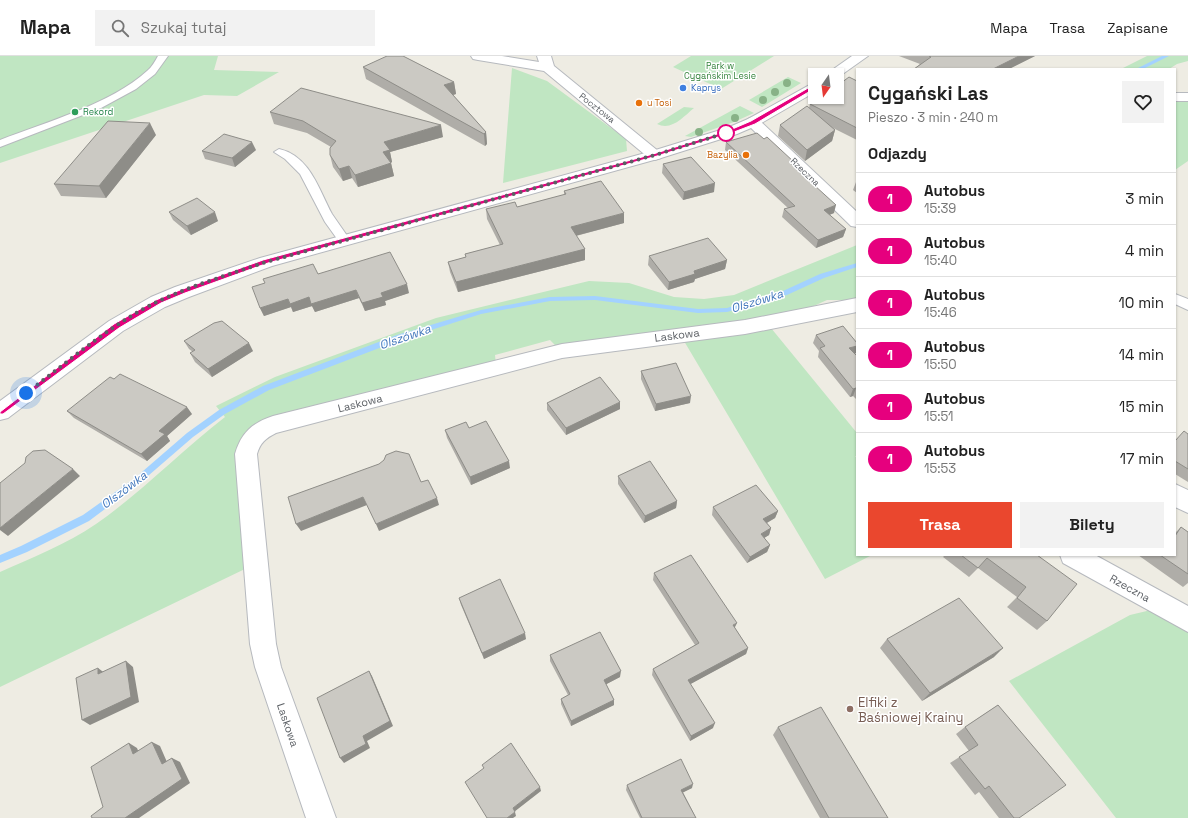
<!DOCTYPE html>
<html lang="pl">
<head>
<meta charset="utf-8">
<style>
  :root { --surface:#fff; --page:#f2f2f2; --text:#222; --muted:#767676; --line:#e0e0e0; --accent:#ea472e }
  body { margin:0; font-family:"Space Grotesk",sans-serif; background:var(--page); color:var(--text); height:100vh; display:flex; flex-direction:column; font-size:15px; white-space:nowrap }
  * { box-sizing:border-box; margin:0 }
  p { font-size:13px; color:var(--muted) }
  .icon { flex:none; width:22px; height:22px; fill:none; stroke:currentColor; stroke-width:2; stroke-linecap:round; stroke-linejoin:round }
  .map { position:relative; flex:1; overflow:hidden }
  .sheet { position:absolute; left:856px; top:12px; width:320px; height:488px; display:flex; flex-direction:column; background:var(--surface); border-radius:0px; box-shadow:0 1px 3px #0004 }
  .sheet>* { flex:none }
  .badge { padding:0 8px; border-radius:13px; font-size:14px; line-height:26px }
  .needle { width:26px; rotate:194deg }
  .fabs { position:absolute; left:808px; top:12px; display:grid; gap:8px }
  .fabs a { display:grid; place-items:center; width:36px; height:36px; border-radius:0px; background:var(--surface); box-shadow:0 1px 3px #0004; font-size:20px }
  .you { position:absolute; width:20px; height:20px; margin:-10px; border:3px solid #fff; border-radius:50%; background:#1a73e8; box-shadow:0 0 0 6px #1a73e833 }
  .map>.badge { position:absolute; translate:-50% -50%; box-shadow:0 0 0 2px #fff }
  h2 { padding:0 12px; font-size:15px; line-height:36px }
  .round { display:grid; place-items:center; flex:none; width:42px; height:42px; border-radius:0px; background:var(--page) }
  .headline { display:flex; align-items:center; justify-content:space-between; height:68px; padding:0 12px }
  h1 { font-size:19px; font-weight:700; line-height:30px }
  .primary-button { display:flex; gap:8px; margin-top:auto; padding:8px 12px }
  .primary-button a { flex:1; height:46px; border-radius:0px; background:var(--accent); color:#fff; font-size:16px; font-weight:700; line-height:46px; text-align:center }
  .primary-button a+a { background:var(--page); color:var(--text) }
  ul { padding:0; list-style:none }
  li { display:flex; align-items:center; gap:12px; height:52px; padding:0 12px; border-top:1px solid var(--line) }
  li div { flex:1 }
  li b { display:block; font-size:15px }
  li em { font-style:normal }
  li .badge { min-width:44px; font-weight:700; text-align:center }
  header { display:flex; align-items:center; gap:24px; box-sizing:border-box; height:56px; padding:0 20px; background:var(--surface); border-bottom:1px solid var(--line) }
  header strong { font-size:19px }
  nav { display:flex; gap:22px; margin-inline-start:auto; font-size:14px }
  .search { width:280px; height:36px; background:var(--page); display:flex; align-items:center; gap:10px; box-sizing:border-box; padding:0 14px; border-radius:0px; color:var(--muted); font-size:15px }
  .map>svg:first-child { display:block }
  .green { fill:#c0e6c2 }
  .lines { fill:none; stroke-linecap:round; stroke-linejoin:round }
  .stream { fill:#a3d2ff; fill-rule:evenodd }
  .service-casing { stroke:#b6b9be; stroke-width:2 }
  .minor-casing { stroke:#b6b9be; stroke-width:2 }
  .tertiary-casing { stroke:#b6b9be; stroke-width:2 }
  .service { fill:#fff; fill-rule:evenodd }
  .minor { fill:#fff; fill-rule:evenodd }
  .tertiary { fill:#fff; fill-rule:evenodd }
  .tree { fill:#88b287 }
  .wall { fill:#afada8 }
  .shaded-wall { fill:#8e8d88 }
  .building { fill:#cbc9c3; stroke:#8e8d88 }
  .line { fill:#e6007e; stroke:#fff }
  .walk { stroke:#5b5f64; stroke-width:4; stroke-dasharray:0 7.2 }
  .shop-dot { fill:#3f7fe0; stroke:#fff; stroke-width:1.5 }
  .food-dot { fill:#e8710a; stroke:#fff; stroke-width:1.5 }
  .leisure-dot { fill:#2e9e5b; stroke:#fff; stroke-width:1.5 }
  .stop-dot { fill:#fff; stroke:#e6007e; stroke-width:2 }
  .education-dot { fill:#8d6e63; stroke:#fff; stroke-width:1.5 }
  .labels { text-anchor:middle; stroke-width:3; stroke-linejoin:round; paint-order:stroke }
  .far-park-label { font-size:9px; fill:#34833c; stroke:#fff }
  .far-shop-label { font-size:9px; fill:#366cbe; stroke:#fff; text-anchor:start }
  .far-food-label { font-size:9px; fill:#c56008; stroke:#fff; text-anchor:start }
  .far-street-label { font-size:9px; fill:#5b5f64; stroke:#fff }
  .far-leisure-label { font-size:9px; fill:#27864d; stroke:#fff; text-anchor:start }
  .street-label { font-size:11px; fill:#5b5f64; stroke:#fff }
  .water-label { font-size:12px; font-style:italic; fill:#4176bb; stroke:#fff }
  .near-education-label { font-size:13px; fill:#785e54; stroke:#fff; text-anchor:start }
</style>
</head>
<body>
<header>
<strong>Mapa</strong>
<div class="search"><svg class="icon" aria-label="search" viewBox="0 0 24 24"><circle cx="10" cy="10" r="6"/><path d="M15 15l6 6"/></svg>Szukaj tutaj</div>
<nav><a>Mapa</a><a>Trasa</a><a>Zapisane</a></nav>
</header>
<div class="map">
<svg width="1188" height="762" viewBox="0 0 1188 762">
  <rect width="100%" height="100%" fill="#eeece3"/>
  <path class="green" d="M0 0H218L214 14 279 16 237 40 204 39 0 107Z
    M691 0H774L721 33 673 11Z
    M1147 0H1188V5L1177 8 1169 13H1121Z
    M512 12 547 25 626 83 627 95 503 127Z
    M788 21 801 27 762 51 749 44Z
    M1175 44H1188V105L1175 114Z
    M740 50 754 57 734 66 691 81 685 80Z
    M684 51 694 52C683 61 672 75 657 68Z
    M857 189V244H827L796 258 557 291 550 284 495 299 496 309 252 374 247 512 0 631V516C31 502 67 488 96 468 142 436 181 395 225 361L216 350 275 321 436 262 589 225 629 227 674 241 704 243 734 239Z
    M771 272 857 377V400H855L857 402V499H872L825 523 684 285Z
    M1151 554 1188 574V762H1116L1009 625 1130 559Z"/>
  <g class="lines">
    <path class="stream" d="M1162 0H1169L1143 13H1136Z
      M857 207V211L824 222 787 239 727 256 698 257 595 244 550 245 481 258 403 283 269 334 225 358 193 381 141 426 89 465 27 496 0 507V499L21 490 83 459 135 422 187 377 219 354 263 330 397 279 481 254 550 241 595 240 698 253 727 252 783 235 820 218Z"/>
    <g class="service-casing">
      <path id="service" d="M158 0H168L155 18 136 33 101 52 0 91V84C46 66 111 48 147 15 152 11 155 5 158 0Z
        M279 93C310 100 319 134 332 158 338 167 344 175 350 184L348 187H340L325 166 300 118 285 103 274 96Z
        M1175 238 1188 243V254L1175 248Z"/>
    </g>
    <g class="minor-casing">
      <path id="minor" d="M471 0H502L539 6 537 0H551L554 10 663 99 661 102 655 104 649 102 544 15 478 4 473 3Z
        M852 0H868L837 22V19H825Z
        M1175 37H1188V45H1175Z
        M753 61 758 63 857 156V171L851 170 748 69 745 66 748 63Z
        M857 242V256L745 278 562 302 276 377C266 382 260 387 257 398L276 588 281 611 336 762H306L255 611 250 588 235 398C241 377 252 367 273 360L562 288 745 264Z
        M1175 428 1188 434V457L1175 451Z
        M1060 499H1095L1188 550V576L1063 507Z"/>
    </g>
    <g class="tertiary-casing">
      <path id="tertiary" d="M815 26V36L758 69 737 78 661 102 272 210 189 241 165 251 123 275 8 362 0 364V345L109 265 151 241 175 231 260 202 649 96 727 72 748 63Z"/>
    </g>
    <use href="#service" class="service"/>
    <use href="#minor" class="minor"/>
    <use href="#tertiary" class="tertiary"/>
  </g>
  <g class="tree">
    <circle cx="787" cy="27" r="4"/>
    <circle cx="775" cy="36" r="4"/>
    <circle cx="763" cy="44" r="4"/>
    <circle cx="735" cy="62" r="4"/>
    <circle cx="699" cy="76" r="4"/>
  </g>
  <path class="wall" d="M899 0H1035L1009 13H914L920 8Z
    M363 11 454 26 456 38 453 39 486 76 487 88 485 90 366 23Z
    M857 25V84L831 71 835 74 832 85 805 105 778 80 780 69 809 52 810 48Z
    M270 56 443 81 390 96 392 106 391 107 394 120 358 131 352 122 343 125 333 111 330 99 331 91 307 77 274 68Z
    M156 79 106 142 61 140 54 128Z
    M764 83 794 106 793 110 834 157 829 159 846 173 843 181 816 192 782 161 784 153 788 152 725 94 726 86Z
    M256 94 235 111 205 103 202 95Z
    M663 108 714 136 683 144 662 117Z
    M857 125V137L853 134 856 126Z
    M564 135 624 167 576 180 585 193V204L458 236 450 216 448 206 466 201 465 198 500 189 487 163 486 153 517 151 564 139Z
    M169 156 218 165 191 179 173 164Z
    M649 200 727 204 725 213 695 223 694 226 668 234 648 209Z
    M318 218 409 237 385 245 386 249 365 255 359 242 315 256 312 250 293 256 291 251 264 260 260 252Z
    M816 279 857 287V294L856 297 855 298 857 300V344L853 340 850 341 818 301 819 295 813 287Z
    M184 285 253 295 212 321 195 306 190 297 193 296 189 293Z
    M641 315 690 347 655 355 641 323Z
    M547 347 620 353 566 379 547 354Z
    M67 355 192 358 167 380 170 385 147 405 74 362Z
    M469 372 510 412 471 429 447 382 445 374Z
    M1188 378V426L1175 418V385Z
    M618 420 677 445 676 452 644 467 618 428Z
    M713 451 778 455 775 462 767 467 771 472 769 479 764 482 770 489 767 496 747 507 712 459Z
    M1181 471 1188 476V527L1183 531 1138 499H1175V477Z
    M945 499H1037L1047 565 1037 574 1007 551 1017 541 978 512 969 521 943 501Z
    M654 517 735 572 748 592 746 598 690 628 713 672 690 685 652 619 653 613 695 589 653 524Z
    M459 542 526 583 484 603 461 549Z
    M887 583 994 601 922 645 880 592Z
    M550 599 620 621 606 628 614 644V649L571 670 561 648V643L568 639 550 605Z
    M998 649 1019 762H999L979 736 975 739 950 707 969 695 956 678 965 671Z
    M778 671 888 762H820L773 679Z
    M627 729 692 732 683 736 696 762H640L626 734Z"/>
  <path class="shaded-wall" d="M1019 0H1035L1009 13H993Z
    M454 26 456 38 446 41 444 29Z
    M150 67 156 79 106 142 99 130Z
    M441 69 443 81 390 96 392 106 386 108 383 96 384 86Z
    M835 74 832 85 805 105 807 94Z
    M486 76 487 88 485 90 484 78Z
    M252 86 256 94 235 111 232 102Z
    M391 107 394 120 358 131 355 119Z
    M349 110 352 122 343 125 339 113Z
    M715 127 714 136 683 144 684 136Z
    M836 149 834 157 822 162 824 154Z
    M215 156 218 165 191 179 187 170Z
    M624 157V167L571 181V171Z
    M846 173 843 181 816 192 818 184Z
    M585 193V204L458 236 456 226Z
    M727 204 725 213 695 223 694 226 668 234 669 226 694 215Z
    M407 228 409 237 385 245 386 249 365 255 362 247 381 237Z
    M356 234 359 242 315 256 311 248Z
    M309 241 312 250 293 256 290 248Z
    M288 243 291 251 264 260 260 252Z
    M249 287 253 295 212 321 208 313Z
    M857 290V294L856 297 846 301 849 292Z
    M856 332 853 340 850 341 853 333Z
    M691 340 690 347 655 355 656 348Z
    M620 346V353L566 379V372Z
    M187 351 192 358 167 380 170 385 147 405 141 398 159 375Z
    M509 405 510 412 471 429 470 421Z
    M73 413 80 420 8 480 0 474V472Z
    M363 441 367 449 301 475 296 468Z
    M437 442 439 449 379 475 376 468Z
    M677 445 676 452 644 467 645 460Z
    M778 455 775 462 761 470 763 463Z
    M771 472 769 479 759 485 761 478Z
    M770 489 767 496 747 507 750 501Z
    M737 567 734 573 733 569Z
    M525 577 526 583 484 603 482 597Z
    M748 592 746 598 687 630 688 624Z
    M1003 592 994 601 922 645 930 637Z
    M126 605 133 611 139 646 90 669 82 664Z
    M98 612 106 618H98Z
    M369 615 372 620 393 670 367 685 370 692 344 707 340 702 363 680Z
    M621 615 620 621 603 630 604 624Z
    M614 644V649L571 670V665Z
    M715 667 713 672 690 685 691 680Z
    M152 686 160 690 170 713 162 708Z
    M129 687 137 692 141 702 133 698Z
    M172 702 180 706 190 727 139 762H125Z
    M693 728 692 732 680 738 681 734Z
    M540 731 541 735 514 756 513 752Z
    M515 756 516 760 513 762H507Z"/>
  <path class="building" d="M387 0H403L454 26 444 29 486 76 484 78 363 11Z
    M929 0H1019L993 13H914L931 1Z
    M849 21 857 25V72L810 48 821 41H837V30Z
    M301 32 441 69 384 86 390 94 383 96 391 107 355 119 349 110 339 113 330 99V92L336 85 303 65 270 56Z
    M807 50 835 74 807 94 780 69Z
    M108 65 150 67 99 130 54 128Z
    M757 77 764 83 767 81 794 106 791 108 836 149 824 154 846 173 818 184 784 153 795 150 726 86Z
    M224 78 252 86 232 102 202 95Z
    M691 101 715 127 684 136 663 108Z
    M601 125 624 157 571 171 585 193 456 226 448 206 466 201 465 198 503 188 486 153 515 146 517 151 566 138 564 135Z
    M197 142 215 156 187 170 169 156Z
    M708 182 727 204 694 215 695 218 669 226 649 200Z
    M390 196 407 228 381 237 383 241 362 247 356 234 311 248 309 241 290 248 288 243 260 252 252 231 265 227 263 223 313 208 318 218Z
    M222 265 249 287 208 313 190 297 195 294 184 285 214 267Z
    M843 270 857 287V290L849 292 857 300V333L856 332 853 333 820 292 825 290 816 279Z
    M676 307 691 340 656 348 641 315Z
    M120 318 187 351 159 375 165 378 141 398 67 355 110 321 114 323Z
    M600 321 620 346 566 372 547 347Z
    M486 365 509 405 470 421 445 374 466 366 469 372Z
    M1184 375 1188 378V413L1175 405V385Z
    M45 394 73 413 0 472V427L25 407 26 401 33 395Z
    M396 395 409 398 421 426 428 424 437 442 376 468 363 441 296 468 288 441 379 408 384 404 386 399Z
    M650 405 677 445 645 460 618 420Z
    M756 429 778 455 763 463 771 472 761 478 770 489 750 501 713 451Z
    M1181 471 1188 476V518L1160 499H1175V480Z
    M691 499 737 567 733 569 748 592 688 624 715 667 691 680 653 613 699 587 654 517Z
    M961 499H1037L1077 528 1047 565 1017 542 1026 531 987 502 978 512Z
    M500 523 525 577 482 597 459 542Z
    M959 542 1003 592 930 637 887 583Z
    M600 576 621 615 604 624 614 644 571 665 561 643 570 638 550 599Z
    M126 605 131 641 82 664 76 622 98 612V618Z
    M369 615 390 665 363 680 366 688 340 702 317 642Z
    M998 649 1066 729 1019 762H1014L989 730 985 733 959 701 978 689 965 671Z
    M821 651 888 762H829L778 671Z
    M152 686 162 708 172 702 182 723 125 762H92L91 760 103 751 91 711 129 687 133 698Z
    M511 687 540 731 513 752 515 756 507 762H487L465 726 484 712 482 709Z
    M681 703 693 728 681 734 696 762H642L627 729Z"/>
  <path class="line" d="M815 28 817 31 755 68 734 76 657 100 268 207 185 237 161 247 119 272 3 358H0V356L114 268 156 244 180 234 263 204 653 98 730 74 751 65Z"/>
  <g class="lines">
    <path class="walk" d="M26 337C63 310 98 279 138 256 177 233 223 221 266 206L655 99 732 75 726 77"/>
  </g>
  <circle class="shop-dot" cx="683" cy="32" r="4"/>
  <g class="food-dot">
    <circle cx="639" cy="47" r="4"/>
    <circle cx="746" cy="99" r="4"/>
  </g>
  <circle class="leisure-dot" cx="75" cy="56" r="4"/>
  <circle class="stop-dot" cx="726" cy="77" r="8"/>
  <circle class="education-dot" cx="850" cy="653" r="4"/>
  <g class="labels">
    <g class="far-park-label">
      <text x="720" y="13">Park w<tspan x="720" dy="10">Cygańskim Lesie</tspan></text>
    </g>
    <g class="far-shop-label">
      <text x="691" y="35">Kaprys</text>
    </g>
    <g class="far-food-label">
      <text x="647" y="50">u Tosi</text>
      <text x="738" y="102" text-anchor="end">Bazylia</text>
    </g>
    <g class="far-street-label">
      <text transform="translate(597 52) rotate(38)" y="3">Pocztowa</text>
      <text transform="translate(805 116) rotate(44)" y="3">Rzeczna</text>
    </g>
    <g class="far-leisure-label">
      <text x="83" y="59">Rekord</text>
    </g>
    <g class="street-label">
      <text transform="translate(677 279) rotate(-7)" y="4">Laskowa</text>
      <text transform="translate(360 347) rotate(-14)" y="4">Laskowa</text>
      <text transform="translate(1130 532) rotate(29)" y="4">Rzeczna</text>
      <text transform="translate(288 669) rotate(71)" y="4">Laskowa</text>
    </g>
    <g class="water-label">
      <text transform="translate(757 245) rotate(-17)" y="4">Olszówka</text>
      <text transform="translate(405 281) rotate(-19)" y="4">Olszówka</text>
      <text transform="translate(124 434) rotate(-37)" y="4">Olszówka</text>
    </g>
    <g class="near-education-label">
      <text x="858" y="651">Elfiki z<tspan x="858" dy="15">Baśniowej Krainy</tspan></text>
    </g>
  </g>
</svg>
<div class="fabs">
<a><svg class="needle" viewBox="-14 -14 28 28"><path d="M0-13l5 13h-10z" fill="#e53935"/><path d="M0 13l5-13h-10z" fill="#767676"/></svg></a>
</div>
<div class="you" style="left:26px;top:337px"></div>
<section class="sheet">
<div class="headline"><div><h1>Cygański Las</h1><p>Pieszo · 3 min · 240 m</p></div><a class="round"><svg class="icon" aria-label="heart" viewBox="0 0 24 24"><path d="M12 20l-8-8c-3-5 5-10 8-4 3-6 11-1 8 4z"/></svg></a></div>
<h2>Odjazdy</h2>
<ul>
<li><span class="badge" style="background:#e6007e;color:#fff">1</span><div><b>Autobus</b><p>15:39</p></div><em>3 min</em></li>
<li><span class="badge" style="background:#e6007e;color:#fff">1</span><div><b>Autobus</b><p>15:40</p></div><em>4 min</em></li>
<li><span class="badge" style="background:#e6007e;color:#fff">1</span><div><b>Autobus</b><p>15:46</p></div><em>10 min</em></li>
<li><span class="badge" style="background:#e6007e;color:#fff">1</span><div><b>Autobus</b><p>15:50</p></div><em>14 min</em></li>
<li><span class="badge" style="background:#e6007e;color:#fff">1</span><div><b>Autobus</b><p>15:51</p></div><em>15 min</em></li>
<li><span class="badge" style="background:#e6007e;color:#fff">1</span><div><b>Autobus</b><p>15:53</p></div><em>17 min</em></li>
</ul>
<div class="primary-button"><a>Trasa</a><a>Bilety</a></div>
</section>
</div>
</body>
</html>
